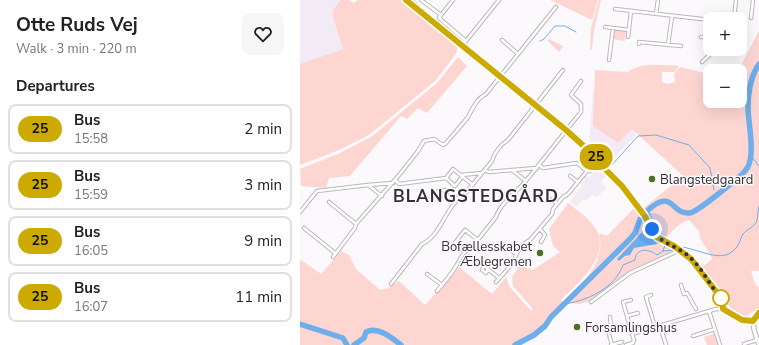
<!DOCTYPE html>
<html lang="en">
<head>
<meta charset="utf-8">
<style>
  :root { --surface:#fff; --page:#f6f6f6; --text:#222; --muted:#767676; --line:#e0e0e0 }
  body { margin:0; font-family:"Nunito Sans",sans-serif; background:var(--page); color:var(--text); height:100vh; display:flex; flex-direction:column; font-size:15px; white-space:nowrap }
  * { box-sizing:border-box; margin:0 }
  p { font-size:13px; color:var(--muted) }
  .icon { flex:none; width:22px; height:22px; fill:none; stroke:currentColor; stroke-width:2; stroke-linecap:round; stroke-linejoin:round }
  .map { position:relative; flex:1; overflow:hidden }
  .sheet { display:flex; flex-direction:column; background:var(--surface); width:300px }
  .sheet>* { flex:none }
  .badge { padding:0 8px; border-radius:13px; font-size:14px; line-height:26px }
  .tools { position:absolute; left:403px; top:12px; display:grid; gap:8px }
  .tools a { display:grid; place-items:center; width:44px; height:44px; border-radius:8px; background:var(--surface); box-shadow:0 4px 16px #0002; font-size:20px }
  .you { position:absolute; width:20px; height:20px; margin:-10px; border:3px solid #fff; border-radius:50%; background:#1a73e8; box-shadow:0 0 0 6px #1a73e833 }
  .map>.badge { position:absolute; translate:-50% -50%; box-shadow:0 0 0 2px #fff }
  h2 { padding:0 16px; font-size:15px; line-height:36px }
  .round { display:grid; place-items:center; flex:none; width:42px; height:42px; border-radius:8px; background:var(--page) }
  .headline { display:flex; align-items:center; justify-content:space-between; height:68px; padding:0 16px }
  h1 { font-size:19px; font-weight:700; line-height:30px }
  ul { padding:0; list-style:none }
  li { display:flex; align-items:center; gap:12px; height:50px; margin:0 8px 6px; padding:0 8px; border:2px solid var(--line); border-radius:8px }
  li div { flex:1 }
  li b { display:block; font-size:15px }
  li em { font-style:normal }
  li .badge { min-width:44px; font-weight:700; text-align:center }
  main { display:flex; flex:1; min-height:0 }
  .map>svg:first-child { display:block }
  .built { fill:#f2ebf5 }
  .green { fill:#fdd6d2; fill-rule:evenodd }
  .water { fill:#6eaeea }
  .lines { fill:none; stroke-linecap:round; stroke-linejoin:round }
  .stream { stroke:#6eaeea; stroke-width:1 }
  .river { stroke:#6eaeea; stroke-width:5.5 }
  .minor-casing { stroke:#bab7bb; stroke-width:4.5 }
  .tertiary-casing { stroke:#bab7bb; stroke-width:5.5 }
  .minor { stroke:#fff; stroke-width:2.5 }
  .tertiary { stroke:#fff; stroke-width:3.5 }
  .line-casing { stroke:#fff; stroke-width:9 }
  .line { stroke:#ca0; stroke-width:6 }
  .walk { stroke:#313032; stroke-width:4; stroke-dasharray:0 7.2 }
  .poi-dot { fill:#506e23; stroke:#fcf9fd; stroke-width:1.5 }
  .stop-dot { fill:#fff; stroke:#ca0; stroke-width:2 }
  .labels { text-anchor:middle; stroke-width:3; stroke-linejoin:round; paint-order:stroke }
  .poi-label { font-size:13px; fill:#313032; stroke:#fcf9fd; text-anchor:start }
  .district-label { font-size:17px; font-weight:bold; letter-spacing:1px; fill:#313032; stroke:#fcf9fd }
</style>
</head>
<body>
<main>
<section class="sheet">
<div class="headline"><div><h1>Otte Ruds Vej</h1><p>Walk · 3 min · 220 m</p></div><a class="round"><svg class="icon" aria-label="heart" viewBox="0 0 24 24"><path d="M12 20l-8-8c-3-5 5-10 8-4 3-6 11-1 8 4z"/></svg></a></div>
<h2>Departures</h2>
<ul>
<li><span class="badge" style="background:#ca0;color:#111">25</span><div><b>Bus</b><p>15:58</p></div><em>2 min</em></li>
<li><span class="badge" style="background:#ca0;color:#111">25</span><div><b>Bus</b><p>15:59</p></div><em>3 min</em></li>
<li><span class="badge" style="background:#ca0;color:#111">25</span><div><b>Bus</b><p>16:05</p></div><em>9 min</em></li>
<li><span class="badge" style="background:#ca0;color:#111">25</span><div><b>Bus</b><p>16:07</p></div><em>11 min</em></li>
</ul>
</section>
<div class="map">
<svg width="459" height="345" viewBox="0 0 459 345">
  <rect width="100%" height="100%" fill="#fcf9fd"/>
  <path class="built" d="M0 0H40L33 10 32 15 43 49 0 64Z
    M293 91 337 134 311 162 289 144Z
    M298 166 308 175 301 181 306 188 297 197 292 195 287 200H282L277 207 270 202 281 187 285 179 283 177 285 175 290 178Z"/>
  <path class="green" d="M40 0H49L54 3 58 0H103L158 46 156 54 135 81 69 135 39 150 0 165V64L43 49 32 15 33 10Z
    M250 0H298L292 20Z
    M299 0H301L294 30 292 50 290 49 291 28Z
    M315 30H326L325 41 313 39Z
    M459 31V271H451L455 284 459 288V308L446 316C429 314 411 282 401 268L412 259C409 249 399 242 399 231L389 220C379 223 371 231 365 240L358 236 341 210 383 176 332 129 318 143 293 126 295 70 328 72C340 62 364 65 379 66L375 72H362V82L367 84 375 82 374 74 380 67 410 74V101H440V71H438Z
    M249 39 263 46 259 52 248 41Z
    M158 57 167 66 127 113 118 108 107 119 101 116 50 176 29 178 26 188 1 186 0 169 38 154 71 137 137 83Z
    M268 203C277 210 287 217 294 226 314 254 278 283 261 300L263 302C283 282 306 264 299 233L307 236 334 208 347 221 355 238 375 248 376 250 329 273 290 301 280 304 264 303 245 322 243 330 222 345H0V259L21 274 41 251 49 255 56 269 80 290 88 288 99 281 125 305 159 267 192 294 206 277 210 287 231 311 233 309 213 286 212 277 220 265 233 270 260 252 253 246 249 229ZM344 230 348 232 355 245H345L334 248 330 255 325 256 320 262 342 232Z
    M415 333 418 345H407L404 337Z"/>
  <path class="water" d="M344 230 357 244 334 248 330 255 325 256 319 261 317 259Z"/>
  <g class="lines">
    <path class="stream" d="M240 41 244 39 255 26H265L276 32
      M450 155 459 166
      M311 166 338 136 356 135 389 145 410 168 414 190
      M348 210 355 226 366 239
      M381 247C397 248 421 264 434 250 439 246 440 239 443 234 446 230 452 228 455 224 459 219 457 212 459 206
      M363 251 375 250
      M264 304C287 301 315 288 323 265L335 260C336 248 348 248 357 255L363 251 365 245"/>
    <path class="river" d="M346 212C374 186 370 215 390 213 397 212 439 178 445 171 457 159 448 123 448 108 448 92 450 77 459 64
      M0 324 43 338 47 345
      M54 345 64 338 66 332C78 326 92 338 101 345
      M215 345 234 335 245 326 251 317 330 239 335 233 340 219"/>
    <g class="minor-casing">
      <path id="minor" d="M106 0 266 130 298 159V162L322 186 344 215 357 237 374 246 391 259 422 299 423 309
        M111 0 128 17
        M121 0 141 15 139 18 166 41
        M315 9 410 20
        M356 14 358 0
        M141 15 153 0
        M451 18 453 0
        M434 19 436 0
        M305 27 329 30
        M328 37 331 11
        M401 37 410 38
        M202 40 218 54
        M339 44V42L381 46
        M368 45 372 16
        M162 46 199 0
        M309 60 313 28
        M402 62 416 49
        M239 165 243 168 277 163 287 171H290L298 162
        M185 170 189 172 212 170 226 181
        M212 170 237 168
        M161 175 182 173
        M270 176 278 182
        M146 178 155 186 162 177
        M95 180 99 184 146 178 153 169 173 185
        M68 185 93 183
        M124 196 130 201 138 191 146 190 158 199
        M250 199 257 204
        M29 202 56 224
        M0 212 17 191 68 185 82 196
        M4 228 35 253
        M240 229 245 235 241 242
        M206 246 204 250 200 247 203 244 216 254
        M165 252 154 244 165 230 178 240
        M33 257 55 228 56 224 100 174 118 151 124 141 134 139 143 145 145 144C153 135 161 126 168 117 173 108 176 99 186 94L256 7
        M188 269 186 273 182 270 184 266 199 278
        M127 274 142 285
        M196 282C201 276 209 269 213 262 217 253 220 245 230 240L252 214 253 209 263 197 268 194 287 171
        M91 284 122 244C142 235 145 206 164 195L192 161C194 153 201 144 208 140L263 70
        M381 285 384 294 387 293 396 309
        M137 291C143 284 150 276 155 268 160 260 163 250 173 246L196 217C200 204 216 192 225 182 244 159 262 135 281 112V104L271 95 281 81
        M351 295 346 297 355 327
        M331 300 323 302 332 334
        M291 302 330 273 380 250
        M409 311 420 345
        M327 316 338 313
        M360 326 366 345
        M307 327 311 326 310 317
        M301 329 307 327 312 345
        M393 336 415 329
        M444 344 457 340
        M311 345 322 342
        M326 345 333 343 334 340 332 334 416 309C431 308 437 322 453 321"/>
    </g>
    <g class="tertiary-casing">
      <path id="tertiary" d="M459 313C449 321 455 334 459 344"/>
    </g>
    <use href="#minor" class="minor"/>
    <use href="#tertiary" class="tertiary"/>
  </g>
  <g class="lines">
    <g class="line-casing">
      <path id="line" d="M106 0 266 130 298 159V162L322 186 344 215 357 237 374 246 391 259 422 299 423 309 442 320 453 321 459 313"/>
    </g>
    <use href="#line" class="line"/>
    <path class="walk" d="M352 229C360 243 374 245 386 254 401 265 409 285 421 298"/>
  </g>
  <g class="poi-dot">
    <circle cx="352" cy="179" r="4"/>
    <circle cx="240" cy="253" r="4"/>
    <circle cx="277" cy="327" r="4"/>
  </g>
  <circle class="stop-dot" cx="421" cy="298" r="8"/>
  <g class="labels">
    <g class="poi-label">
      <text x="360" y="184">Blangstedgaard</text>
      <text x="232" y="251" text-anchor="end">Bofællesskabet<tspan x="232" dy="15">Æblegrenen</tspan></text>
      <text x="285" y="332">Forsamlingshus</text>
    </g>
    <g class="district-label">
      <text x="176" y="202">BLANGSTEDGÅRD</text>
    </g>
  </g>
</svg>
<div class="tools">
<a>+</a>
<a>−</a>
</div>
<div class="you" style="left:352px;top:229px"></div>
<b class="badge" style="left:296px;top:157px;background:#ca0;color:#111">25</b>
</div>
</main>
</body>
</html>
